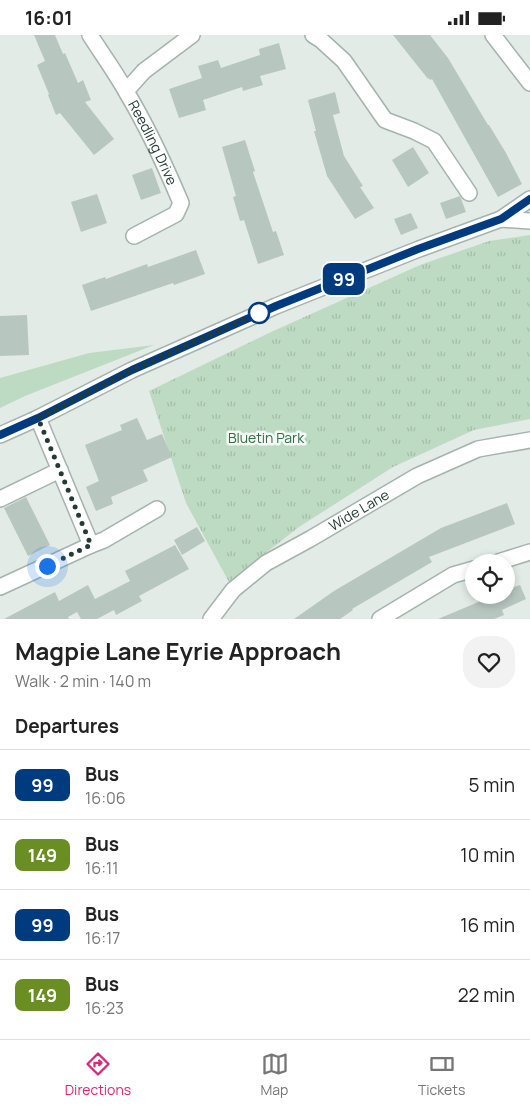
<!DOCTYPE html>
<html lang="en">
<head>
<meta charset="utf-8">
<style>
  :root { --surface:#fff; --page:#f2f2f2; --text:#222; --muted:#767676; --line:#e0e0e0; --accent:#db2777 }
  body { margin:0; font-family:Manrope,sans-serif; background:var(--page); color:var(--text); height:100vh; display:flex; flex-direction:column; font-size:19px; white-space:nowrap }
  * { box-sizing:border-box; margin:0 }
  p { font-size:16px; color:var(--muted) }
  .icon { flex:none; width:28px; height:28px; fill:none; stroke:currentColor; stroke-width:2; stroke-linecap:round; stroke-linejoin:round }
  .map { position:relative; height:584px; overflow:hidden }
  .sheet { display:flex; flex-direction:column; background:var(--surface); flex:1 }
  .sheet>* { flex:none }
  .badge { padding:0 10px; border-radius:8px; font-size:18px; line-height:32px }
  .controls { position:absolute; left:465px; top:519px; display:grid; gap:10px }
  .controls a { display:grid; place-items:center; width:50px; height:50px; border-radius:50%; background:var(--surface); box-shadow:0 2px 8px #0003; font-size:25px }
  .you { position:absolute; width:25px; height:25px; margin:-12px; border:4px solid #fff; border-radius:50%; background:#1a73e8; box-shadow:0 0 0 8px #1a73e833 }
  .map>.badge { position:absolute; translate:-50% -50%; box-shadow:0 0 0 2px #fff }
  h2 { padding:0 15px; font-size:19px; line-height:45px }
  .round { display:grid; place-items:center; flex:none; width:52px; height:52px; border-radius:20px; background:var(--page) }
  .headline { display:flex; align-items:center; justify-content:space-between; height:85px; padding:0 15px }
  h1 { font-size:24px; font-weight:700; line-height:38px }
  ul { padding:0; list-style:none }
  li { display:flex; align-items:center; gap:15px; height:70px; padding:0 15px; border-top:1px solid var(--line) }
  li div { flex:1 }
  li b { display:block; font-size:19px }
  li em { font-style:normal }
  li .badge { min-width:55px; font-weight:700; text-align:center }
  .status { display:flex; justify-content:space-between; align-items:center; height:35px; padding:0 25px; background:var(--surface); direction:ltr }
  .status svg { height:14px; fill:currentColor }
  .tabs { display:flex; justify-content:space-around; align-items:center; height:70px; border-top:1px solid var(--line); background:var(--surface); font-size:14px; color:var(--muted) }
  .tabs a { display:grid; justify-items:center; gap:2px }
  .tabs .on { color:var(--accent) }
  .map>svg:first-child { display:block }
  .grass { fill:#bddbc3 }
  .park { fill:url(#park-tufts) }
  .building { fill:#b8c6c0 }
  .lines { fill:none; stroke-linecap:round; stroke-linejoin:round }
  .minor-casing { stroke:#a6b3ad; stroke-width:18 }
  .minor { stroke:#fff; stroke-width:15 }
  .line-casing { stroke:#fff; stroke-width:11 }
  .line { stroke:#003b80; stroke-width:8 }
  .walk { stroke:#243b33; stroke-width:5; stroke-dasharray:0 9 }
  .stop-dot { fill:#fff; stroke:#003b80; stroke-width:2.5 }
  .labels { text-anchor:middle; stroke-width:5; stroke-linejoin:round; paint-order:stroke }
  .street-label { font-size:14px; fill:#243b33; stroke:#f3f8f5 }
  .park-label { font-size:14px; fill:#326e45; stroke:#f3f8f5 }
</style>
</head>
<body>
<div class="status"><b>16:01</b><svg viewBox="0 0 49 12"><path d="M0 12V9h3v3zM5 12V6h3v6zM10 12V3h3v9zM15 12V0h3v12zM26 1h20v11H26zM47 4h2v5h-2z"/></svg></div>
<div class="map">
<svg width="530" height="584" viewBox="0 0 530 584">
  <defs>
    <pattern id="park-tufts" width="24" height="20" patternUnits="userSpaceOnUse" patternTransform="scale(1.25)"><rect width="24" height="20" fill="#bddbc3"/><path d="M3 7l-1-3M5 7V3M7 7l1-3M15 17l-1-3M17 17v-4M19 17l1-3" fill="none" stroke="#a2bda8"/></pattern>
  </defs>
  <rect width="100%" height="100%" fill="#e3ebe7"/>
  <path class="grass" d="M154 310 25 361 0 373V343L89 318Z"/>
  <path class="park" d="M530 200V384L474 395 393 432 299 492 229 547 186 468 149 356 271 297 420 230 489 206Z"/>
  <path class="building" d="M34 0H55L63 19 65 18 78 48 83 45 91 65 85 67 114 104 94 120 60 78 56 80 48 60 49 59 37 30 45 26Z
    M393 0H430L448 23 488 90H489L506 118 522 149 498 162 432 44 430 45 429 43 428 44Z
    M279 8 286 34 260 41 263 50 243 56 242 52 203 65 206 75 179 83 169 54 202 43 198 31 218 25 221 33 260 20 259 14Z
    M335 57 340 78 333 80 344 121 363 151 360 152 374 173 355 184 327 141 314 96H316L308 65Z
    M245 105 255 136 253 137 273 197 276 196 284 220 258 229 244 185 240 186 233 162 236 161 222 112Z
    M413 112 429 138 408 152 392 125Z
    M152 133 161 158 141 165 132 140Z
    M97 159 107 188 81 197 71 167Z
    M460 161 466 177 446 184 440 168Z
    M411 178 418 193 401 200 394 184Z
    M196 215 205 239 174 250 173 248 91 276 82 250 105 242 106 244 147 229 148 232Z
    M27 280 29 320 0 321V281Z
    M137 383 147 405 162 399 172 422 143 435 148 446 111 462 113 469 96 476 86 452 99 446 85 410 122 395 120 390Z
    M26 462 50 510 28 521 4 473Z
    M507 468 515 489 429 522 432 527 352 574 353 575 340 584H294L334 556 441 493Z
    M197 492 205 506 182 520 174 505Z
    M175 510 189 534 139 561 142 566 116 580 114 575 97 584H81L77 577 68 582 69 584H4L55 557 59 566 88 550 95 564 130 546 125 536Z
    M520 550 526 564 502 575 504 580 494 584H438L495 560H506V555Z"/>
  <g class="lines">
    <g class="minor-casing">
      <g id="minor">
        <path id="s1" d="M90 0C102 19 116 38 127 58 148 93 165 130 181 168L176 179 134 201"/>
        <path d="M313 0 321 5 344 26 385 85 414 96 434 106 469 158"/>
        <path d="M493 0 530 48"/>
        <path d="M126 56 144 36 192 0"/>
        <path d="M501 184 530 186"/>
        <path d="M38 383 91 510"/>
        <path d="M0 400 38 383 132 335 276 271 419 214 501 184 530 164"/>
        <path d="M0 464 60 435"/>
        <path d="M495 528 530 517"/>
        <path d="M0 552 91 510 104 505 157 474"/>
        <path id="s2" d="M211 584 233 555 266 528 310 504 417 441 478 414 530 405"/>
        <path d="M380 584 453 540 474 534"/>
      </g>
    </g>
    <use href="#minor" class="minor"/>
  </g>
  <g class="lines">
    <g class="line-casing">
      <path id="line" d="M0 400 38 383 132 335 276 271 418 214 501 184 530 164"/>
    </g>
    <use href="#line" class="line"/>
    <path class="walk" d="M47 531 91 510 38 383 132 335 259 278"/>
  </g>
  <circle class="stop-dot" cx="259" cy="278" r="10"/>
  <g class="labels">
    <g class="street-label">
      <text dy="5" stroke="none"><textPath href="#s1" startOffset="125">Reedling Drive</textPath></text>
      <text dy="5" stroke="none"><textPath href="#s2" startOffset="186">Wide Lane</textPath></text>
    </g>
    <g class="park-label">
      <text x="266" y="408">Bluetin Park</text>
    </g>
  </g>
</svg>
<div class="controls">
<a><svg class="icon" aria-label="locate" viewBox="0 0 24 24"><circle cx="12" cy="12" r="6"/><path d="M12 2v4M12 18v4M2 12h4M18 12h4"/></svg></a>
</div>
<div class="you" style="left:47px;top:531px"></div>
<b class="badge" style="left:344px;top:244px;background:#003b80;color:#fff">99</b>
</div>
<section class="sheet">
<div class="headline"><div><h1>Magpie Lane Eyrie Approach</h1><p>Walk · 2 min · 140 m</p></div><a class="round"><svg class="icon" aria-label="heart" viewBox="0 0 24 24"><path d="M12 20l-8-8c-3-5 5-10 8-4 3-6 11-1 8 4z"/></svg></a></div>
<h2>Departures</h2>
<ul>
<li><span class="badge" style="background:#003b80;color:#fff">99</span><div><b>Bus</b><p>16:06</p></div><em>5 min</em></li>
<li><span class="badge" style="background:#6b8e23;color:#fff">149</span><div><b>Bus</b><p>16:11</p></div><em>10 min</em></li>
<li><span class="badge" style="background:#003b80;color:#fff">99</span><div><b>Bus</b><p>16:17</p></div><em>16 min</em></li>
<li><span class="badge" style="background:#6b8e23;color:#fff">149</span><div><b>Bus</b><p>16:23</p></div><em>22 min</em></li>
</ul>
</section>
<nav class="tabs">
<a class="on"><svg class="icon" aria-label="directions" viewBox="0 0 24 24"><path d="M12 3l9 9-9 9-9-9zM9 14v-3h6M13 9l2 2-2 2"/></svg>Directions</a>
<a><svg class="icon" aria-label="map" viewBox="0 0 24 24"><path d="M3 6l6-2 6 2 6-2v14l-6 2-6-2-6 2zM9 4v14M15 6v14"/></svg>Map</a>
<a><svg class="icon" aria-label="tickets" viewBox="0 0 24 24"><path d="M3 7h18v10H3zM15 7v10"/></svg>Tickets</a>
</nav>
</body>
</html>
